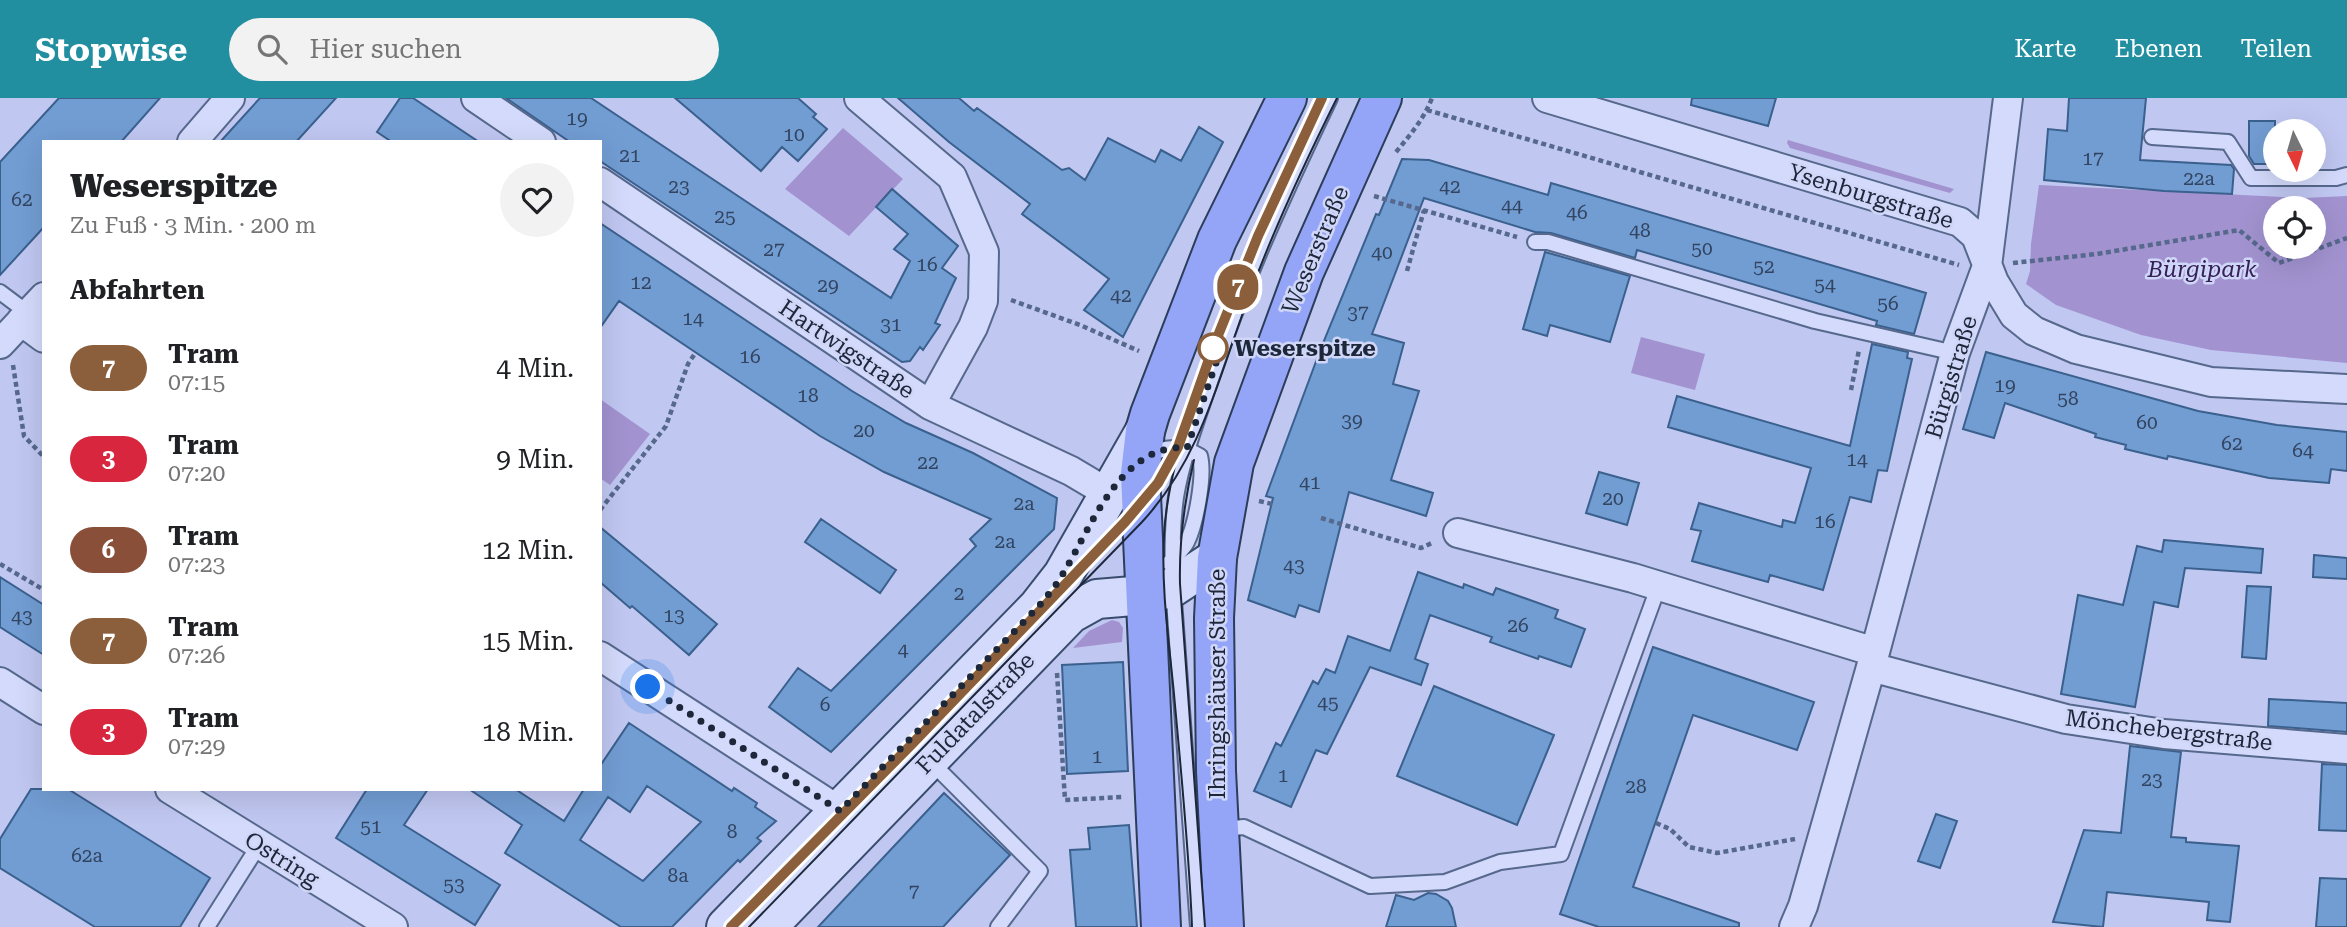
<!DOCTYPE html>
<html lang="de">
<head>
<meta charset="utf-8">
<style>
  :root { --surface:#fff; --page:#f2f2f2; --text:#202124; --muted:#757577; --accent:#218fa0 }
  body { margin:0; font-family:"Roboto Serif",serif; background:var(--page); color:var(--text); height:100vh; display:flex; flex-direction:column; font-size:26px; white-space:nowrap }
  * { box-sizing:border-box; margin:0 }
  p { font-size:23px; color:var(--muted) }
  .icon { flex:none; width:38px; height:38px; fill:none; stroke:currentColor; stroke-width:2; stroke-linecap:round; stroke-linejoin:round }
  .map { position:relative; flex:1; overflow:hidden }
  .details { position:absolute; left:42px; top:42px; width:560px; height:651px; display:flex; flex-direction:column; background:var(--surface); border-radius:0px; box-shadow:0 7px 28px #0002 }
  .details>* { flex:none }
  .badge { padding:0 14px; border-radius:23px; font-size:24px; line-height:46px }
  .needle { width:46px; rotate:175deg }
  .fabs { position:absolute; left:2263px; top:21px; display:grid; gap:14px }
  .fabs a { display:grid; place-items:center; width:63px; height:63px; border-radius:50%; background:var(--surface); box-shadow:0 7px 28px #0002; font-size:35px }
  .you { position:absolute; width:35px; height:35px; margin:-18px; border:5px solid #fff; border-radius:50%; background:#1a73e8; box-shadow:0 0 0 10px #1a73e833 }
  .map>.badge { position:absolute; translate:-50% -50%; box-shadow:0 0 0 4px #fff }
  h2 { padding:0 28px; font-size:26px; line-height:63px }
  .round { display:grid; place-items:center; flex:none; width:74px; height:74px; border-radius:37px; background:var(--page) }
  .overview { display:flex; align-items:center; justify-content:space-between; height:119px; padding:0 28px }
  h1 { font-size:33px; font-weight:800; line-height:52px }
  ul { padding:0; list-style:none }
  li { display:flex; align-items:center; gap:21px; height:91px; padding:0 28px }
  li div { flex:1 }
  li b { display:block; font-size:26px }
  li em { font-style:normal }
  li .badge { min-width:77px; font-weight:700; text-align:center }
  header { display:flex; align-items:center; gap:42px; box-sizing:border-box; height:98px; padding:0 35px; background:var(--accent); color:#fff }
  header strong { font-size:33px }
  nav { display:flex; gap:38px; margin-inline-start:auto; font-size:24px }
  .search { width:490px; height:63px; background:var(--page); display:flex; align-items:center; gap:18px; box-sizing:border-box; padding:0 24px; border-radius:38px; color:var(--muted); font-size:26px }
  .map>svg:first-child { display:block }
  .green { fill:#a293d0; fill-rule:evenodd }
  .building { fill:#729dd3; stroke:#3a608d; stroke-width:2; fill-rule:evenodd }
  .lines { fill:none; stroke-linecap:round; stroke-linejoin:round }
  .service-casing { stroke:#56688c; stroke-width:18 }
  .minor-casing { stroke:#56688c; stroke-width:32 }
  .secondary-casing { stroke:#394c6d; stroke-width:42 }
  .primary-casing { stroke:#2b3d59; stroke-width:42 }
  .path { stroke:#56688c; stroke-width:4.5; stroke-dasharray:5 3.5; stroke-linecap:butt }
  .service { stroke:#d3dafb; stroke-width:14 }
  .minor { stroke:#d3dafb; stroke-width:28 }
  .secondary { stroke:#d3dafb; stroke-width:38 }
  .primary { stroke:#94a5f8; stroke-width:38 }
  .tram { stroke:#1c273a; stroke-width:2 }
  .line-casing { stroke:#fff; stroke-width:16 }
  .line { stroke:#8b5e3c; stroke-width:10 }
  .walk { stroke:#1c273a; stroke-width:7; stroke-dasharray:0 12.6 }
  .stop-dot { fill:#fff; stroke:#8b5e3c; stroke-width:3.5 }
  .labels { text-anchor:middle; stroke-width:5; stroke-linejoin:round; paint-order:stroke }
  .number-label { font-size:19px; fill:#324460 }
  .street-label { font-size:23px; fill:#1c273a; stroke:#d0d6f8 }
  .park-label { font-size:23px; font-style:italic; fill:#362158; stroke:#d0d6f8 }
  .stop-label { font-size:23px; font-weight:bold; fill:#1c273a; stroke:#d0d6f8; text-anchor:start }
</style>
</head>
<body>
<header>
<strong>Stopwise</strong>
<div class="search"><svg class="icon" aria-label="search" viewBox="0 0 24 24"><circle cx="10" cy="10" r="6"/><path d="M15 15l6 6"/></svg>Hier suchen</div>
<nav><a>Karte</a><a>Ebenen</a><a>Teilen</a></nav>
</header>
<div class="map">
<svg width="2347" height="829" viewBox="0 0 2347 829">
  <rect width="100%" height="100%" fill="#c0c7f1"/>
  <path class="green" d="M843 30 903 81 849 138 785 91Z
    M1788 42 1954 91 1950 95 1790 50 1787 45Z
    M2039 87 2304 100 2347 98V265L2211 252 2141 237 2056 207 2026 186 2030 173 2031 146ZM2275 110H2314V149H2275Z
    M1641 239 1705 256 1695 292 1631 275Z
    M600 301 650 336 610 387 600 380Z
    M1112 522 1119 524 1123 530 1122 544 1073 550 1089 533Z"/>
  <path class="building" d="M59 0H160L121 44H44V129L0 177V64Z
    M260 0H336L296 44H220Z
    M400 0H413L479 44H392L377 34Z
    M506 0H591L891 200 910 163 894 151 908 136 876 109 892 91 958 148 942 170 956 180 935 225 940 227 923 252 920 249 910 263 902 264 600 63V44H570Z
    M675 0H798L816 16 813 19 827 31 798 63 782 49 761 73Z
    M898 0H959L974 13 977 10 1062 72 1069 70 1085 82 1108 40 1155 64 1161 52 1181 63 1199 29 1223 44 1123 239 1084 212 1109 181 1022 116 1030 106 949 44Z
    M1692 0H1776L1768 28 1691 7Z
    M2069 0H2146L2140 62 2231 67 2234 71 2232 96 2164 93 2044 82 2048 31 2067 33Z
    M2249 23H2275V66H2254L2249 58Z
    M1402 61 1429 62 1548 97 1551 85 1926 195 1914 236 1876 227 1877 223 1637 152 1635 160 1551 135 1535 134 1424 100 1372 236 1404 245 1393 286 1419 293 1391 382 1433 395 1426 418 1349 394 1319 514 1299 507 1295 519 1248 502 1273 400 1266 398 1321 250 1376 116 1379 117Z
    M600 125 852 293 906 325 973 355 1057 400 1054 431 831 654 769 609 798 570 831 593 976 448 970 441 991 421 884 374 820 338 619 203 600 230Z
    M1545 154 1630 178 1610 244 1550 227 1547 238 1523 231Z
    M1872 246 1908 254 1907 260 1912 261 1887 373 1878 372 1871 404 1850 399 1823 492 1770 477 1768 484 1692 463 1701 433 1691 431 1699 405 1782 429 1783 422 1795 425 1811 370 1668 329 1677 298 1850 348Z
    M1986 254 2198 313 2277 327 2347 334V373L2331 371 2329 385 2269 380 2168 358 2167 361 2125 351 2126 347 2095 339 2096 336 2005 305 1994 340 1963 331Z
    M1599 374 1639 385 1627 427 1586 415Z
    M821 421 896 472 880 495 805 444Z
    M600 429 717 526 689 557 632 508 630 510 600 484Z
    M2164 442 2263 451 2261 475 2185 470 2178 509 2154 504 2135 609 2061 596 2078 497 2123 507 2137 448 2162 454Z
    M2314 457 2347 460V481L2313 479Z
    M1418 474 1463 490 1464 486 1493 497 1496 490 1558 512 1555 520 1585 531 1571 569 1539 558 1538 561 1490 544 1492 539 1430 517 1415 561 1428 566 1421 587 1370 569 1327 656 1316 652 1291 709 1254 693 1276 645 1281 648 1313 583 1318 586 1326 571 1335 575 1348 538 1390 553Z
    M0 479 44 507V557L0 529Z
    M2247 488 2271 489 2266 561 2242 559Z
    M1653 549 1814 604 1797 652 1693 617 1633 789 1739 825V829H1599L1560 816Z
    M1123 564 1128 673 1067 676 1062 567Z
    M1434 588 1554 637 1517 727 1397 678Z
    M2269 601 2347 605V634L2268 628Z
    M629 625 732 693 734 690 757 705 755 709 776 723 757 740 761 743 740 764 738 762 672 829H621L505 755 522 727 469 691H515L564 723 584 691H600V668ZM647 688 701 724 643 783 580 742 608 699 630 714Z
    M2130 648 2181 654 2171 739 2186 740V744L2239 748 2230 824 2207 822 2209 804 2107 794 2103 829 2053 824 2084 732 2121 735Z
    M2322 666 2347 667V733L2319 732Z
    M31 691H68L210 780 180 829H95L0 770V741Z
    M367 691H428L404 727 500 787 475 827 336 740Z
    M944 695 1010 757 943 829H818Z
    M1936 716 1957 723 1940 770 1918 763Z
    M1129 727 1137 829H1076L1070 752 1090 751 1088 730Z
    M2320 780 2347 781V829H2316Z
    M1428 795 1436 796 1448 803 1452 810 1456 829H1386L1396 797 1414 802Z"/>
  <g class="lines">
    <g class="service-casing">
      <path id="service" d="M2152 39 2228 44 2251 80H2336L2347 77
        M1535 144H1548L1815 223 1955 255
        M0 194 28 215
        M1145 361C1163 347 1181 347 1200 358 1205 377 1196 426 1187 444 1183 452 1175 458 1169 465
        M930 663 1040 773 998 829
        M1222 731 1244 729 1370 788 1445 784 1500 764 1561 756 1659 487
        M207 829 259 747
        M1198 829 1173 489C1172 459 1172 429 1176 399 1183 358 1198 320 1211 281 1244 184 1286 92 1330 0"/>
    </g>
    <g class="minor-casing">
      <path id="minor" d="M476 0 541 44
        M859 0 952 79 984 154 983 203 973 229 930 307
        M1547 0 1960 124 1976 138 1994 184 2014 217 2034 233 2076 251 2211 284 2347 291
        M192 44 230 0
        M600 84 930 307 1071 373 1108 395
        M21 223 44 240
        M0 246 44 199
        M1458 435 1633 480 1875 554
        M600 558 855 723
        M1871 569 2066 621 2164 636 2347 651
        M0 584 44 612
        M170 691 393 829
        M1794 829 1803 808 1871 569 1955 255 1987 168 2008 0"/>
    </g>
    <g class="secondary-casing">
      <path id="secondary" d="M726 829 1038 509 1063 477 1145 333
        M767 829 1070 516 1097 501 1145 497 1173 489 1217 460"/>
    </g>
    <g class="primary-casing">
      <path id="primary" d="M1161 829 1140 376 1145 333 1150 316 1217 142 1287 0
        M1224 829 1216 673 1214 520 1217 460 1234 365 1304 174 1382 0"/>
    </g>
    <path class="path" d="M1427 12 1959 167
      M1396 54C1410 37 1424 21 1432 0
      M1374 98 1517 139
      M2013 165 2097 156 2239 132 2279 165 2347 140
      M1407 173 1424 112
      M1011 202 1080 227 1139 253
      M13 267 24 338 44 359
      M1851 292 1859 252
      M1259 403 1272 406
      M600 412 666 328 688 266 696 254
      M1321 420 1421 450 1434 444
      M0 466 44 492
      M1057 575 1065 702 1122 699
      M1656 725 1670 731 1689 749 1717 755 1795 741"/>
    <use href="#service" class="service"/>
    <use href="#minor" class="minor"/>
    <use href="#secondary" class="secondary"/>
    <use href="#primary" class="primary"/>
    <path class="tram" d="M1194 362C1184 404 1179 444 1180 486L1205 829
      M731 829 912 646 1125 424 1158 385 1171 364
      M749 829 1142 424C1205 356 1221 268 1254 185 1278 122 1307 60 1337 0
      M1192 829C1189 751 1181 674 1174 596 1169 544 1161 490 1164 437 1167 384 1184 333 1201 283 1235 186 1277 92 1322 0"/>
  </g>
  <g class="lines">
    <g class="line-casing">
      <path id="line" d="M731 829 912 646 1125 424 1158 385 1178 349 1213 250 1258 138 1322 0"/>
    </g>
    <use href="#line" class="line"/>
    <path class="walk" d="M648 589 840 713 1038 509C1047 498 1057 487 1064 474 1091 429 1122 344 1187 350L1220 253 1213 250"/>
  </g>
  <circle class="stop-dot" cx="1213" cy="250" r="14"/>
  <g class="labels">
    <g class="number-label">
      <text x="577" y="27">19</text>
      <text x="794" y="43">10</text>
      <text x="630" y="64">21</text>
      <text x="2093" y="67">17</text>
      <text x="2199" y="87">22a</text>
      <text x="679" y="95">23</text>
      <text x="1450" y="95">42</text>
      <text x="22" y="108">62</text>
      <text x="1512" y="114">44</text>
      <text x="1577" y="121">46</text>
      <text x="725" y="125">25</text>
      <text x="1640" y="139">48</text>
      <text x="1702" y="157">50</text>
      <text x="774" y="158">27</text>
      <text x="1382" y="161">40</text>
      <text x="927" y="173">16</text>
      <text x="1764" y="175">52</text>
      <text x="641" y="191">12</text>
      <text x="1825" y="193">54</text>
      <text x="828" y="194">29</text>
      <text x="1121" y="204">42</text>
      <text x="1888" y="212">56</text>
      <text x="1358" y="221">37</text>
      <text x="693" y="227">14</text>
      <text x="891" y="233">31</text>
      <text x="750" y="265">16</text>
      <text x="2005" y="294">19</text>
      <text x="808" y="304">18</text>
      <text x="2068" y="307">58</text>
      <text x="1352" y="329">39</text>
      <text x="2147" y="331">60</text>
      <text x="864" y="339">20</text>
      <text x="2232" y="352">62</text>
      <text x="2303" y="359">64</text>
      <text x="1857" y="368">14</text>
      <text x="928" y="371">22</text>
      <text x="1310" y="391">41</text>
      <text x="1613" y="407">20</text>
      <text x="1024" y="412">2a</text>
      <text x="1825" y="430">16</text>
      <text x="1005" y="450">2a</text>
      <text x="1294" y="474">43</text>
      <text x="959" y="502">2</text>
      <text x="674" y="524">13</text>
      <text x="22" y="525">43</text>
      <text x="1518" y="534">26</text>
      <text x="903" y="558">4</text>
      <text x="1328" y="611">45</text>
      <text x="825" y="613">6</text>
      <text x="1097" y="665">1</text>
      <text x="1283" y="684">1</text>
      <text x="2152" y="688">23</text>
      <text x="1636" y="695">28</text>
      <text x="371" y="735">51</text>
      <text x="732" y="740">8</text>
      <text x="87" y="764">62a</text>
      <text x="678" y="784">8a</text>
      <text x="454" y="793">53</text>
      <text x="914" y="800">7</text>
    </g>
    <g class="street-label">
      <text transform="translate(1871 98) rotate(17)" y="8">Ysenburgstraße</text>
      <text transform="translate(1315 152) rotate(-67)" y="8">Weserstraße</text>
      <text transform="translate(847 251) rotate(34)" y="8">Hartwigstraße</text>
      <text transform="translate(1951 279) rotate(-73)" y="8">Bürgistraße</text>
      <text transform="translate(1217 586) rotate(-90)" y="8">Ihringshäuser Straße</text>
      <text transform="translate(975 615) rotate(-46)" y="8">Fuldatalstraße</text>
      <text transform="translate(2169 632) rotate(7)" y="8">Mönchebergstraße</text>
      <text transform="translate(282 761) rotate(32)" y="8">Ostring</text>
    </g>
    <g class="park-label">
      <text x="2202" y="179">Bürgipark</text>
    </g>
    <g class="stop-label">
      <text x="1234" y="258">Weserspitze</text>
    </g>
  </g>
</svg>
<div class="fabs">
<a><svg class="needle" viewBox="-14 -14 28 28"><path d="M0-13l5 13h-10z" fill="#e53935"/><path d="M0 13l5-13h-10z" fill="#757577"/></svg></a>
<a><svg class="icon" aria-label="locate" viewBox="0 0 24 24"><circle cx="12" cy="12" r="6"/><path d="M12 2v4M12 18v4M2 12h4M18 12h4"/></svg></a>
</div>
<div class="you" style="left:648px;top:589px"></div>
<b class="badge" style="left:1238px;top:189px;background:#8b5e3c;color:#fff">7</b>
<section class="details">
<div class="overview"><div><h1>Weserspitze</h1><p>Zu Fuß · 3 Min. · 200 m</p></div><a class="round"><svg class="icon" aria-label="heart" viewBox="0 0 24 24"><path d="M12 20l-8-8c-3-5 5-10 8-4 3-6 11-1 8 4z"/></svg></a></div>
<h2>Abfahrten</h2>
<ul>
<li><span class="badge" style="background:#8b5e3c;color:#fff">7</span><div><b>Tram</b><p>07:15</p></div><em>4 Min.</em></li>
<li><span class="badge" style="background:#d7263d;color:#fff">3</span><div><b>Tram</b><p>07:20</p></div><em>9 Min.</em></li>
<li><span class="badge" style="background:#8a4f38;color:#fff">6</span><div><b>Tram</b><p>07:23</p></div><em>12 Min.</em></li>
<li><span class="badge" style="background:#8b5e3c;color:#fff">7</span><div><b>Tram</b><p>07:26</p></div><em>15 Min.</em></li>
<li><span class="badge" style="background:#d7263d;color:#fff">3</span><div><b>Tram</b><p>07:29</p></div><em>18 Min.</em></li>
</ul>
</section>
</div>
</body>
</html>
